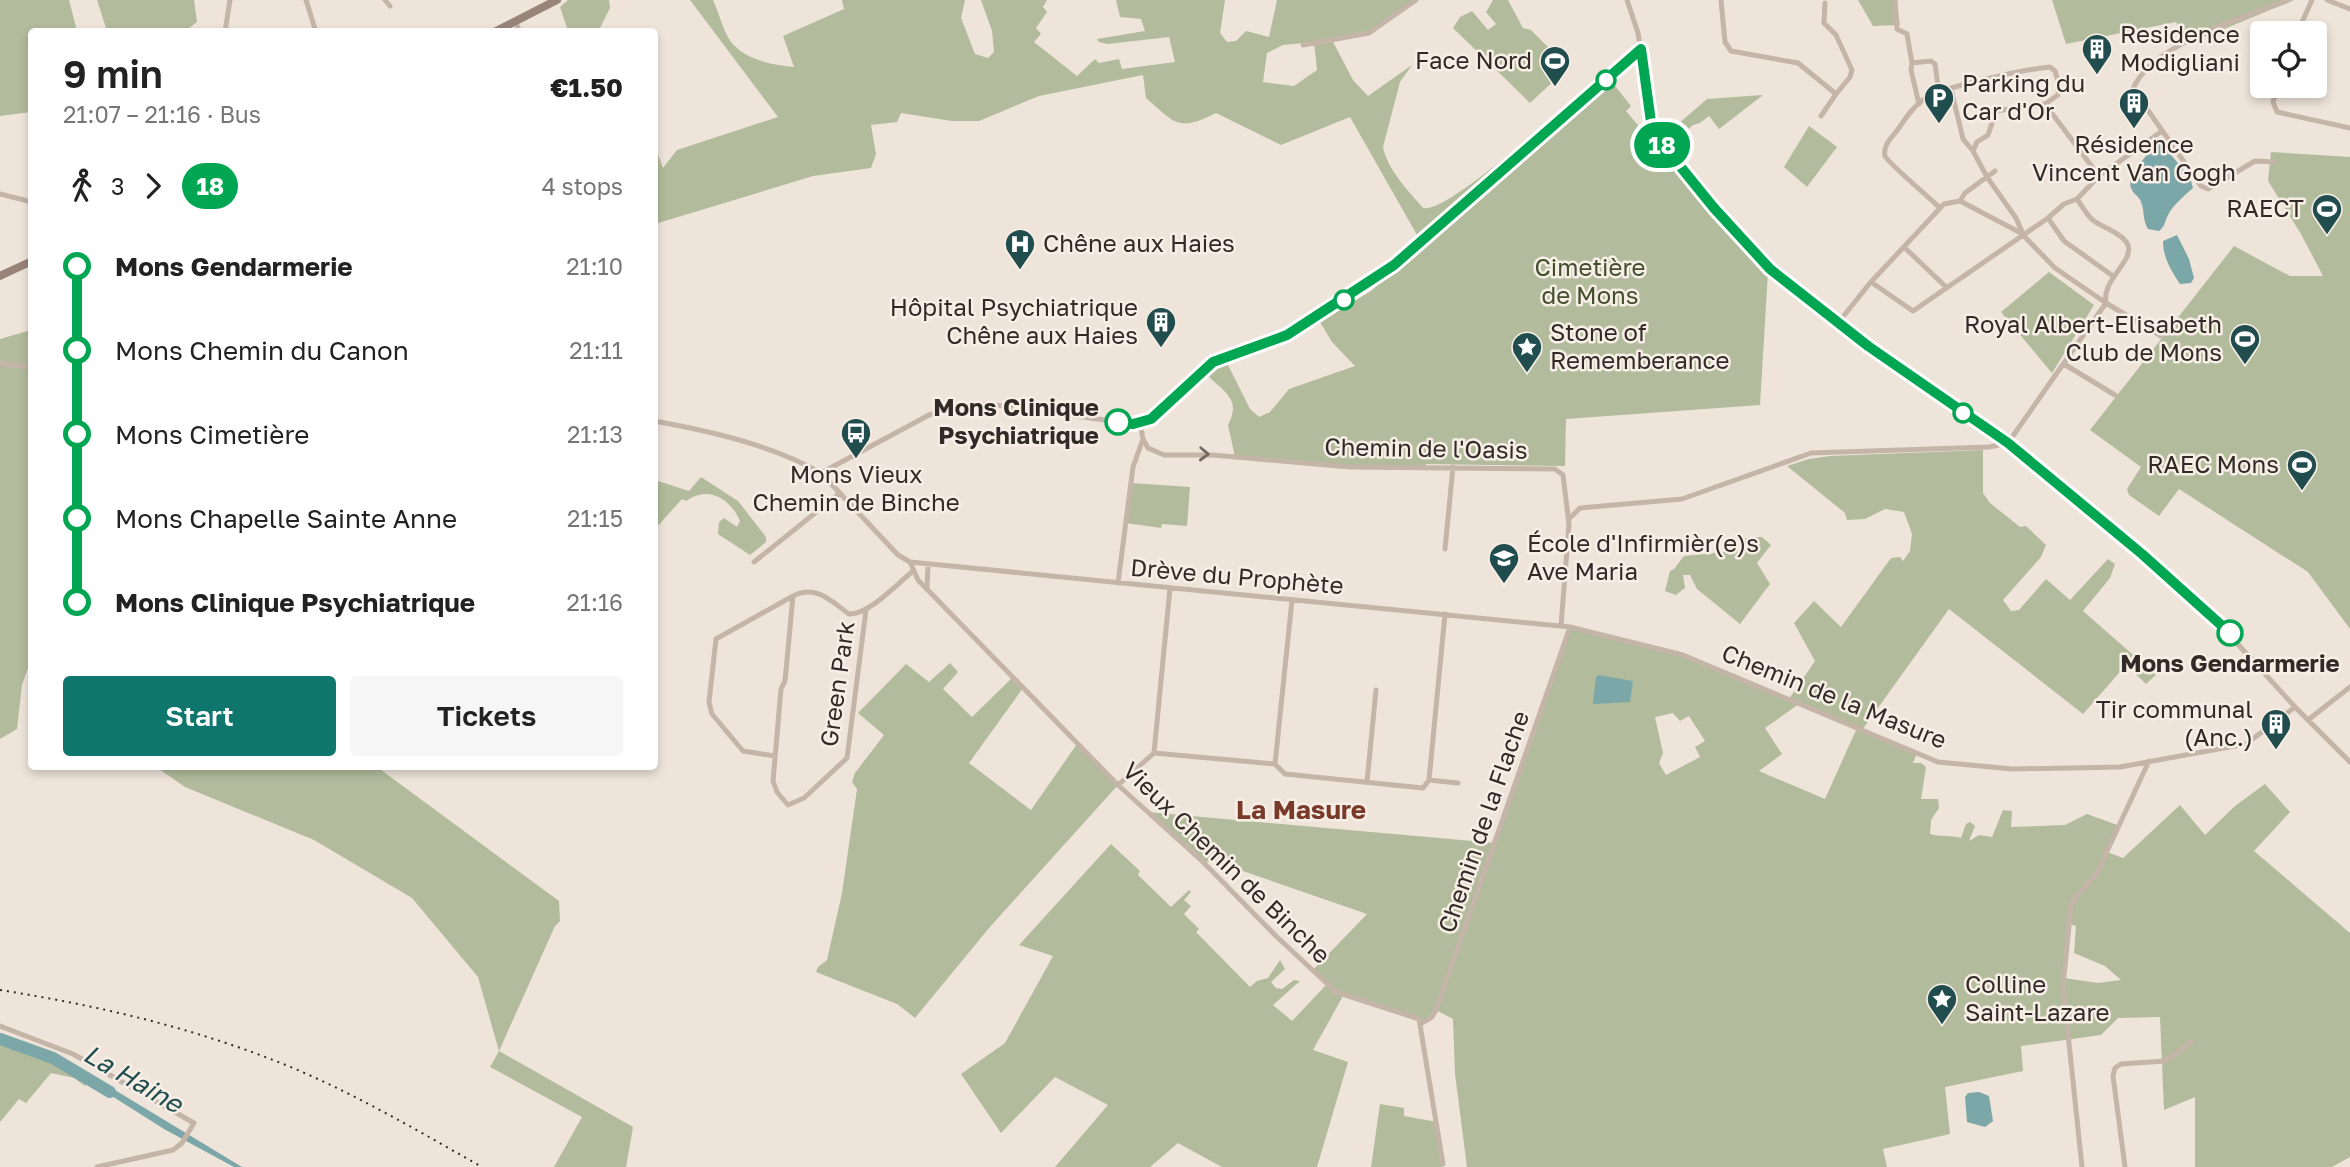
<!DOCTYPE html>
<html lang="en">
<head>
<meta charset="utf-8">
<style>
  :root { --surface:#fff; --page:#f6f6f6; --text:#222; --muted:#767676; --accent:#0f766e }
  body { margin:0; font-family:"Golos Text",sans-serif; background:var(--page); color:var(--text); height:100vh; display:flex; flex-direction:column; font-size:26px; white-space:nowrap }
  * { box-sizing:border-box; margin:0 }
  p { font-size:23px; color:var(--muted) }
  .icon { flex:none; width:38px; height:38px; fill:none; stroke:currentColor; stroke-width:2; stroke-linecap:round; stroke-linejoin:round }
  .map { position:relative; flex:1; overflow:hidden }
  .details { position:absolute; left:28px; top:28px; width:630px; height:742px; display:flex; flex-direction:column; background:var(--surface); border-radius:7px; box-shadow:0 4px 10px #0003 }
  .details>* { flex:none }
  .badge { padding:0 14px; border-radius:23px; font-size:24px; line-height:46px }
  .controls { position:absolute; left:2250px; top:21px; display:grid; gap:14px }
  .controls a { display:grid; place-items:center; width:77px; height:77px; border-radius:7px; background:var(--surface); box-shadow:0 4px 10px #0003; font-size:35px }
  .map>.badge { position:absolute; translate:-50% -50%; box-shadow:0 0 0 4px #fff }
  .legs { display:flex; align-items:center; gap:10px; height:77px; padding:0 35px; font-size:23px }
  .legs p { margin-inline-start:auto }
  .summary { display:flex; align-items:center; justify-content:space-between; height:119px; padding:0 35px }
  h1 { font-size:38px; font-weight:600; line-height:52px }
  .cta { display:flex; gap:14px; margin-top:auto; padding:14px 35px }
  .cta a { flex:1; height:80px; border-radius:7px; background:var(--accent); color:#fff; font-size:28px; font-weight:600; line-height:80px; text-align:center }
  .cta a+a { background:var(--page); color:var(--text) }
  ul { padding:0 35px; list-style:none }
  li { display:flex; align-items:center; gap:24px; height:84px; font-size:26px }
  li i { display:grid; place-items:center; width:10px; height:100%; margin:0 9px; background:currentColor }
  li i::after { content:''; width:18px; height:18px; margin:-9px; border:5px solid; border-radius:50%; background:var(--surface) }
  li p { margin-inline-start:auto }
  li:first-child i { background:linear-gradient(#0000 50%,currentColor 0) }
  li:last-child i { background:linear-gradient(currentColor 50%,#0000 0) }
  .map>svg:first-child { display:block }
  .green { fill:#b2bc9c; fill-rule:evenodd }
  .water { fill:#7ca7a8 }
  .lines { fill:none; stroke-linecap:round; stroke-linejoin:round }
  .river { stroke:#7ca7a8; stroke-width:12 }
  .street { stroke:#c5b4a8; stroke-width:5 }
  .secondary { stroke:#988479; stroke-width:8 }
  .rail { stroke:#322a27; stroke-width:2; stroke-dasharray:2 5; stroke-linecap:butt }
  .oneway { stroke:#746861 }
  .line-1-casing { stroke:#fff; stroke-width:16 }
  .line-1 { stroke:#00a651; stroke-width:10 }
  .stop-1-dot { fill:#fff; stroke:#00a651; stroke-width:3.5 }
  .labels { text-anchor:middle; stroke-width:5; stroke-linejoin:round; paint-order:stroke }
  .poi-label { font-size:24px; fill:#322a27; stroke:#f7efe6; text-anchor:start }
  .park-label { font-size:24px; fill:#434e2e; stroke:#f7efe6 }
  .stop-label { font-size:24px; font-weight:bold; fill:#322a27; stroke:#f7efe6; text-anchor:end }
  .street-label { font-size:24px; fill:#322a27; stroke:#f7efe6 }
  .neighbourhood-label { font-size:26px; font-weight:bold; fill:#793a29; stroke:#f7efe6 }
  .water-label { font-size:26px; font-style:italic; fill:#214d4f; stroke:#f7efe6 }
</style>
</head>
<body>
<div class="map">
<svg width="2350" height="1167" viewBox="0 0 2350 1167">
  <rect width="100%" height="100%" fill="#eee4da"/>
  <path class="green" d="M0 0H69L77 31 32 32 31 112 0 116Z
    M97 0H194L197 22 185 31H107Z
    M568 0H609L610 8 599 30 602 31H568L560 7Z
    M690 0H713C719 13 723 31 731 42 745 60 773 65 794 67L783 36 844 9 842 0H965L961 18 975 54 988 58 994 52 992 31 981 0H1047L1043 7 1047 12 1036 28 1041 34 1034 42 1077 76 1095 59 1099 63 1119 59 1122 69 1175 62 1169 37 1108 44 1099 42 1097 39 1145 31 1141 19 1120 17 1116 0H1225L1220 33 1227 42 1236 41 1246 31 1269 37 1277 0H1416L1376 29 1332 40 1353 80 1368 96 1412 65 1400 82 1383 147C1388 171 1408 190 1423 208 1443 214 1529 137 1550 121L1554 126 1421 242 1350 117 1281 145 1216 113C1178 132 1176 124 1146 98L1143 75 1039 96 979 121H952L901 113 897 122 871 125 876 154 871 168 813 176 655 224 654 144 663 168 677 150 778 117ZM1314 42 1317 70 1294 86 1263 82 1267 53 1283 45Z
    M1493 0H1508L1523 28 1531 30 1563 62 1553 71 1558 77 1530 103 1453 28 1460 17 1472 11 1488 30 1496 24 1486 12Z
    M1858 0H1896L1900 25 1873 26Z
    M2052 0H2294L2188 44 2176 22 2066 44Z
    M1611 81 1631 106 1626 111C1673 166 1715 223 1768 272L1760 405 1566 419 1565 466 1426 464 1425 467H1350L1235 457 1228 425C1242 399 1224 392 1206 374L1227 363 1250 409 1259 417 1270 412 1289 389 1355 366 1332 342 1320 322 1371 291Z
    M1763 95 1719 129 1709 116 1700 123 1693 125 1671 144 1664 136 1707 99Z
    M1809 126 1837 147 1807 187 1784 167Z
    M2271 152 2350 157V629L2308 572 2179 489 2159 516 2129 495 2127 489 2141 467 2090 430 2234 246 2290 276H2323L2301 234 2268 181Z
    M2049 272 2094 305 2052 373 2001 312Z
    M31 330V659L22 685 17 729 0 739V339Z
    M1983 450V493L1990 503 2020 527 2026 526 2046 545 2041 557 2003 600 2011 611 2019 610 2046 579 2070 600 2108 559 2115 564 2110 578 2083 611 2156 675 2146 684 2126 665 2083 714 1949 609 1862 730 1916 755 1913 763H1921L1926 767 1921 799H1938L1939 808 1931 820 1930 834C1941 837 1950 835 1961 838L1966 824 1970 822 1975 826 1969 841 1979 835 1992 837 2003 810 2012 811 2011 827 2065 825 2087 814 2120 826 2107 852 2123 858 2180 805 2205 835 2235 806 2265 784 2290 812 2254 851 2350 933V1157L2332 1167H2195V1097L2164 1110 2160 1017 2118 1018 2101 1035 2021 1046 2023 1071 1945 1087 1950 1134 1883 1149 1887 1167H1467L1455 1074 1453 1019 1436 1010 1422 1023 1419 1019 1343 996 1313 1050 1348 1062 1317 1167H1222L1178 1143 1150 1167H1055L1108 1105 1055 1077 1001 1133 961 1074 1005 1043 1053 956 1019 945 1111 844 1140 871 1138 875 1171 907 1189 890 1191 892 1184 900 1191 906 1184 914 1199 929 1196 932 1250 987 1257 981 1268 978 1280 960 1285 969 1271 982 1276 988 1282 989 1294 980 1300 981 1273 1005 1292 1021 1327 984 1313 970 1367 914 1214 861 1203 862 1147 812 1495 843 1570 627 1683 655 1789 699 1815 661 1794 623 1814 601 1841 627 1891 558 1900 557 1903 561 1910 551 1912 534 1904 512 1885 509 1865 519 1847 520 1845 513 1787 466 1809 459 1830 456ZM1799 704 1857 728 1825 799 1759 771 1782 754 1765 728ZM1673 713 1680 721 1689 716 1705 741 1695 747 1700 757 1666 775 1659 763 1663 753 1655 717ZM2070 924 2076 926 2074 953 2105 966 2121 980 2098 983 2064 978Z
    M701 477 738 501 766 537V542L750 555 718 534 719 522 724 518 737 527 740 521C730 498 708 485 686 501L682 499 655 529V480L689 491Z
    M1131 483 1190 487 1187 526 1162 524 1161 528 1126 523Z
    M1752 537H1762L1771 545 1757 563 1770 584 1740 624 1697 589 1690 575H1683L1685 588 1676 595 1665 591 1670 571 1674 569 1684 556 1743 550V539Z
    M950 663 958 672 943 689 972 717 1013 677 1023 688 969 763 1031 810 1077 744 1118 785 989 928 915 1018 897 1004 816 972 818 967 827 960 842 893 857 789 852 782 855 773 884 735 858 713 906 664 929 682Z
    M156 767H377L559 901 560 921 555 926 499 1051 633 1127 626 1167H554L582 1117 490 1067 499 1051 478 977 412 898 314 840 185 787Z
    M0 1034 51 1052 92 1077 85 1086 74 1078 51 1073 26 1103 19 1099 0 1122Z
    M1380 1104 1404 1108V1116L1437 1122 1442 1167H1371Z"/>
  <path class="water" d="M2159 141 2190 177 2193 188C2185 195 2173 205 2168 215 2164 223 2166 225 2159 231L2148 229C2142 219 2145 212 2141 202 2139 196 2133 194 2131 188 2126 175 2150 152 2159 141Z
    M2177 235 2189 259 2194 278 2191 283 2180 284C2171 270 2163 258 2163 241Z
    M1599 675 1633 681 1630 702 1593 704 1596 677Z
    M100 1081 242 1167H234L164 1129 96 1086Z
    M1979 1092 1989 1096 1993 1121 1985 1127 1967 1122 1965 1097 1968 1093Z"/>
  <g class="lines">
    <path class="river" d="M0 1039 53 1058 110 1092"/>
    <path class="street" d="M306 0 316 32
      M385 0 390 6
      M1627 0 1638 33 1653 130 1700 193 1751 251 1859 340 2008 443 2142 553 2215 619 2295 707 2350 762
      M1721 0 1725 42 1731 51 1798 63 1836 94 1850 77 1852 70 1836 35 1824 23 1825 3
      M1895 0 1897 29 1907 34 1912 63
      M2327 0 2350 9
      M515 21 520 32
      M225 32 230 0
      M2297 33 2312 0
      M1303 45 1369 33 1416 0
      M2279 86 2273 102 2277 112 2350 128
      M1951 89 1963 139 1973 151
      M1919 104 1911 70 1912 63 1931 61 1935 64 1939 93
      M1821 116 1836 94
      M2274 162 2255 161 2208 189 2201 186 2133 89C2151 44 2245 17 2289 0
      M0 194 32 202
      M2077 199C2082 206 2087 216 2094 221 2104 228 2121 233 2127 243 2137 260 2101 279 2106 303L2161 336
      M1960 201 1965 193 1995 171
      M1940 208C1931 199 1887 162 1885 156 1883 146 1890 139 1896 132 1904 121 1912 107 1924 99 1942 87 2027 69 2050 67L2055 71 2059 84 2058 95 2045 104
      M2048 218 2064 241 2113 276
      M2023 234 2016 218 1987 177 1973 151 1977 142 1988 135 1996 111 2045 104 2099 176
      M1904 247 1946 287
      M1871 282 1913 311 2048 218 2064 204 2077 199 2099 176 2162 131
      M1838 323 1870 283 1944 204 1960 201 2021 233 2055 268 2106 303 2008 443
      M0 363 32 368
      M2064 364 2115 395
      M654 421C710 431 772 445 821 473L898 555 910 562 1570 627 1683 655 1938 762 2012 769 2120 767 2246 744 2295 707
      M1143 439 1148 448 1164 455H1213L1350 467 1555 469 1563 475 1569 524 1561 626
      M821 473 929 415 962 406 988 404 1127 423H1140L1156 415 1213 362 1287 335 1394 265 1641 49
      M1571 517 1580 508 1682 499 1811 453 1989 447 2008 443
      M1445 549 1453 467
      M754 562 840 493
      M910 562 918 580 1118 785 1203 862 1276 936 1336 992 1419 1019 1443 1164
      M1118 583 1133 467 1143 439 1140 423
      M927 587 928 565
      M866 610 847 758 804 798 788 805 777 792 773 781 781 689 785 681 793 596C816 584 831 601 849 614 869 615 898 583 913 571
      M2308 720 2350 687
      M1154 753 1275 764
      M775 756 743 751 712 714 709 702 716 639 793 596
      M1275 764 1285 774 1295 775 1423 788 1429 780 1458 783
      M1275 764 1292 600
      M1429 780 1445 614
      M1367 782 1376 690
      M1118 785 1154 753 1170 588
      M1422 1023 1432 1017 1436 1010 1570 627
      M0 1026 73 1054 194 1123 182 1143 173 1150 97 1167
      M2082 1167 2063 986 2071 906 2075 897 2096 875 2149 761
      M2125 1167 2113 1076 2115 1068 2121 1064 2165 1061 2191 1042"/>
    <path class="secondary" d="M494 32 557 0
      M0 276 32 261"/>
    <path class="rail" d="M0 990C101 1006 199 1029 293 1068 359 1096 420 1132 482 1167"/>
  </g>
  <defs><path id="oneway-chevron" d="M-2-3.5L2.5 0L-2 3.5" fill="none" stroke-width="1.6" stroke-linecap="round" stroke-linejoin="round" transform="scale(1.75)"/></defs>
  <use class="oneway" href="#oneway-chevron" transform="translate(1204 454) rotate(2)"/>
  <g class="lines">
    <g class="line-1-casing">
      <path id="line-1" d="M1118 422 1133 424 1151 419 1213 362 1287 335 1394 265 1641 49 1651 122 1658 139 1714 208 1770 269 1868 346 2008 443 2142 554 2230 633"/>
    </g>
    <use href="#line-1" class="line-1"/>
  </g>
  <defs>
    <g id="building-pin" transform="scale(1.575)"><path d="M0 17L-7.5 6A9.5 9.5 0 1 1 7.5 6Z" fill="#214d4f" stroke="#f7efe6"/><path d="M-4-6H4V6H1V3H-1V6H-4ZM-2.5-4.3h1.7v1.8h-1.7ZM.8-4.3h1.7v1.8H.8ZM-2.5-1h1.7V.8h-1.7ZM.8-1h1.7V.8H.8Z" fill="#fff"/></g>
    <g id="stadium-pin" transform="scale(1.575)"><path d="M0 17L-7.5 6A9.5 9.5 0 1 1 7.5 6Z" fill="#214d4f" stroke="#f7efe6"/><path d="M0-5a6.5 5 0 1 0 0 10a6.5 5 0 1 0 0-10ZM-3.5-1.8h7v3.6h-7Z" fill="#fff"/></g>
    <g id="parking-pin" transform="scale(1.575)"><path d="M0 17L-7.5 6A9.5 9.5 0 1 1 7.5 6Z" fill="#214d4f" stroke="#f7efe6"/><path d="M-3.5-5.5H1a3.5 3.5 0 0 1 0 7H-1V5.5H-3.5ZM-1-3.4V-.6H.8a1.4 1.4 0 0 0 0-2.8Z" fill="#fff"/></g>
    <g id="hospital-pin" transform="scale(1.575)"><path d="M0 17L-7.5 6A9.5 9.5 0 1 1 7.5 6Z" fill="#214d4f" stroke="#f7efe6"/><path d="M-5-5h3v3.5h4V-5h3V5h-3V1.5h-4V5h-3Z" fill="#fff"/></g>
    <g id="sight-pin" transform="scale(1.575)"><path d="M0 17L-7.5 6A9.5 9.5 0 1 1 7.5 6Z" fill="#214d4f" stroke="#f7efe6"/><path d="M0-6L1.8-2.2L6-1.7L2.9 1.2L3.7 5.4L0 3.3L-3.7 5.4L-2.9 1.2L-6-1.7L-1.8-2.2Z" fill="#fff"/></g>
    <g id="bus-pin" transform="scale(1.575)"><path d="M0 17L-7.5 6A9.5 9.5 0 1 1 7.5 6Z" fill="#214d4f" stroke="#f7efe6"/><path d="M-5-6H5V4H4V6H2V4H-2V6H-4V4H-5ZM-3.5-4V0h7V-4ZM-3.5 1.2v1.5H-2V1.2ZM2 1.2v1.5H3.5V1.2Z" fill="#fff"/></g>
    <g id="university-pin" transform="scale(1.575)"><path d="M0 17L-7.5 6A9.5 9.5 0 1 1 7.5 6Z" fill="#214d4f" stroke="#f7efe6"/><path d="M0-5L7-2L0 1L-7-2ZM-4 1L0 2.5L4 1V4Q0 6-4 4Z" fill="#fff"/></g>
  </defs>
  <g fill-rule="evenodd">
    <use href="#building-pin" x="2097" y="49"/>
    <use href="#stadium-pin" x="1555" y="61"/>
    <use href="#parking-pin" x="1939" y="98"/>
    <use href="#building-pin" x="2134" y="103"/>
    <use href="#stadium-pin" x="2327" y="209"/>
    <use href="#hospital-pin" x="1020" y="244"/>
    <use href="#building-pin" x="1161" y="322"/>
    <use href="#stadium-pin" x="2245" y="339"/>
    <use href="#sight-pin" x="1527" y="347"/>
    <use href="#bus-pin" x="856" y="433"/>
    <use href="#stadium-pin" x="2302" y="465"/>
    <use href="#university-pin" x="1504" y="558"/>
    <use href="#building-pin" x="2276" y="724"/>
    <use href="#sight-pin" x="1942" y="999"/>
  </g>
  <g class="stop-1-dot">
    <circle cx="1606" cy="80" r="9"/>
    <circle cx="1344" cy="300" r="9"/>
    <circle cx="1963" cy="413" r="9"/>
    <circle cx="1118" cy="422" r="12"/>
    <circle cx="2230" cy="633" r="12"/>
  </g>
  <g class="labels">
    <g class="poi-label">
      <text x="2120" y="43">Residence<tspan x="2120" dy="28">Modigliani</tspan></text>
      <text x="1532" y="69" text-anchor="end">Face Nord</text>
      <text x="1962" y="92">Parking du<tspan x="1962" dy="28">Car d'Or</tspan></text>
      <text x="2134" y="153" text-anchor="middle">Résidence<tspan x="2134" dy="28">Vincent Van Gogh</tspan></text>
      <text x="2304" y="217" text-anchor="end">RAECT</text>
      <text x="1043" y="252">Chêne aux Haies</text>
      <text x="1138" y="316" text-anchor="end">Hôpital Psychiatrique<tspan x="1138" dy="28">Chêne aux Haies</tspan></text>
      <text x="2222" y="333" text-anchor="end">Royal Albert-Elisabeth<tspan x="2222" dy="28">Club de Mons</tspan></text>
      <text x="1550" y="341">Stone of<tspan x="1550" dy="28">Rememberance</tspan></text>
      <text x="2279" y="473" text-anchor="end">RAEC Mons</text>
      <text x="856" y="483" text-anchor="middle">Mons Vieux<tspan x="856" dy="28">Chemin de Binche</tspan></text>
      <text x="1527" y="552">École d'Infirmièr(e)s<tspan x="1527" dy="28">Ave Maria</tspan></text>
      <text x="2253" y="718" text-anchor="end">Tir communal<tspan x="2253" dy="28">(Anc.)</tspan></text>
      <text x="1965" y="993">Colline<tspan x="1965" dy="28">Saint-Lazare</tspan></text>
    </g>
    <g class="park-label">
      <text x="1590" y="276">Cimetière<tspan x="1590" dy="28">de Mons</tspan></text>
    </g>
    <g class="stop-label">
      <text x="1099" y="416">Mons Clinique<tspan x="1099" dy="28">Psychiatrique</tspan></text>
      <text x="2230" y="672" text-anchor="middle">Mons Gendarmerie</text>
    </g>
    <g class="street-label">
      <text transform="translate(1426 449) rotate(1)" y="8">Chemin de l'Oasis</text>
      <text transform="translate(1237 577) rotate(5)" y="8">Drève du Prophète</text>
      <text transform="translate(838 684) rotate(-82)" y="8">Green Park</text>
      <text transform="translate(1834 697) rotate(22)" y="8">Chemin de la Masure</text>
      <text transform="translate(1484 822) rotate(-71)" y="8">Chemin de la Flache</text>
      <text transform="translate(1226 863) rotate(44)" y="8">Vieux Chemin de Binche</text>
    </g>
    <g class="neighbourhood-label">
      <text x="1301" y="819">La Masure</text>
    </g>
    <g class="water-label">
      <text transform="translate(133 1079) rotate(30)" y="9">La Haine</text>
    </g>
  </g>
</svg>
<div class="controls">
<a><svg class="icon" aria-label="locate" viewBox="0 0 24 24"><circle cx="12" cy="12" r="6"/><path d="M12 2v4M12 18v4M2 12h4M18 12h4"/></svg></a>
</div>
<b class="badge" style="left:1662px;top:145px;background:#00a651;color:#fff">18</b>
<section class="details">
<div class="summary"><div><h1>9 min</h1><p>21:07 – 21:16 · Bus</p></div><b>€1.50</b></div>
<div class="legs"><svg class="icon" aria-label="walk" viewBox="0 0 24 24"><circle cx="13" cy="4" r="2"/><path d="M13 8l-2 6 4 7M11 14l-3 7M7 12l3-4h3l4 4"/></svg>3<svg class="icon" aria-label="forward" viewBox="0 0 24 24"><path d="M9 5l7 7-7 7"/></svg><b class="badge" style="background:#00a651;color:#fff">18</b><p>4 stops</p></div>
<ul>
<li><i style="color:#00a651"></i><b>Mons Gendarmerie</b><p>21:10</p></li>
<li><i style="color:#00a651"></i><span>Mons Chemin du Canon</span><p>21:11</p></li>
<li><i style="color:#00a651"></i><span>Mons Cimetière</span><p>21:13</p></li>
<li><i style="color:#00a651"></i><span>Mons Chapelle Sainte Anne</span><p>21:15</p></li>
<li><i style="color:#00a651"></i><b>Mons Clinique Psychiatrique</b><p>21:16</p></li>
</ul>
<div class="cta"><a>Start</a><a>Tickets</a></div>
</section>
</div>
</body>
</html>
